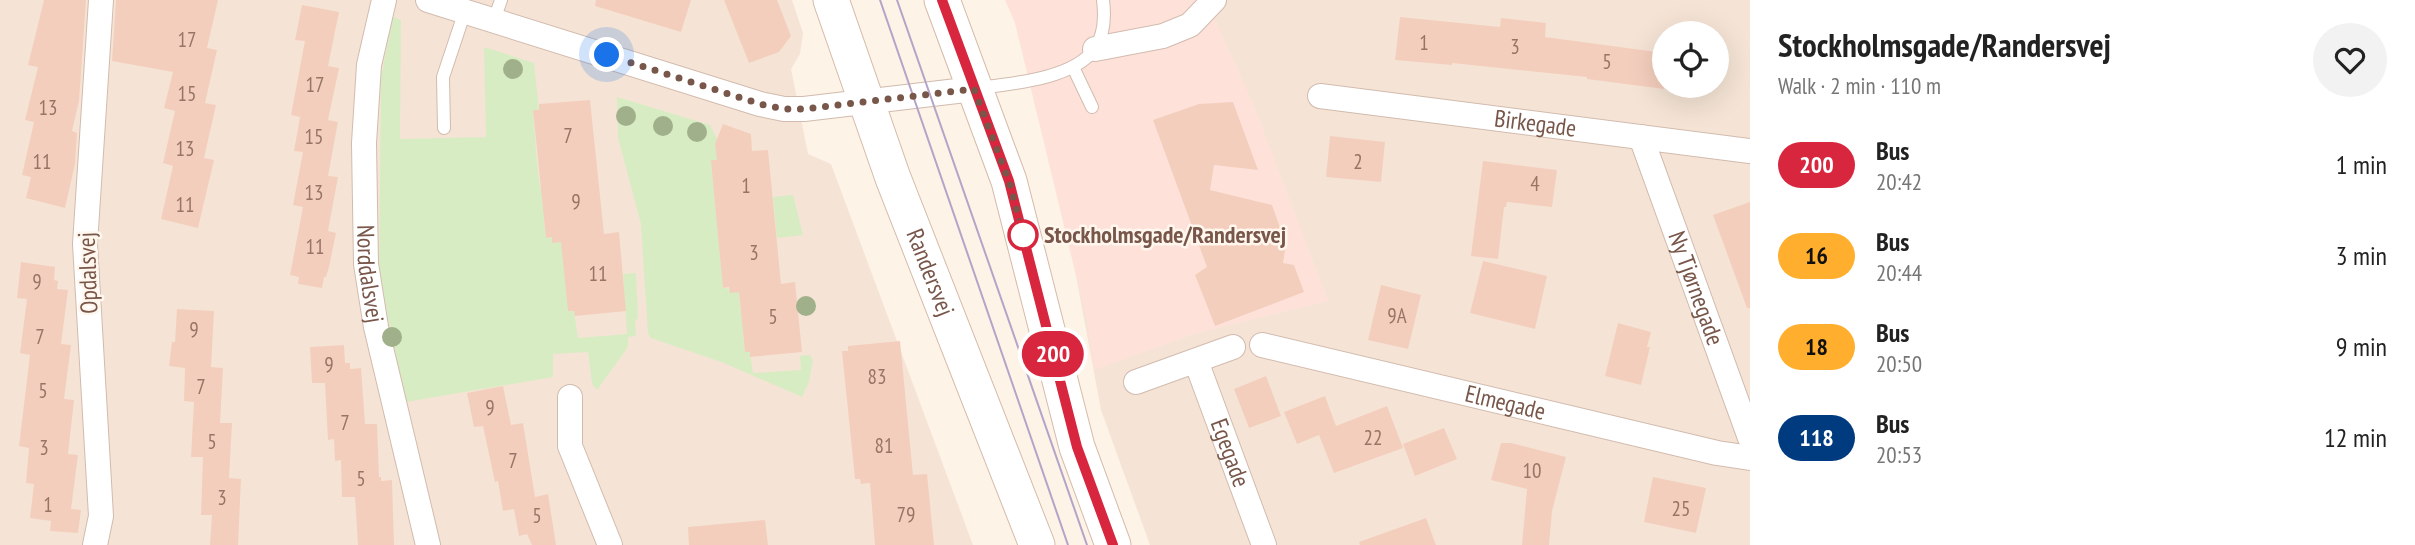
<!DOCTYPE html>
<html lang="en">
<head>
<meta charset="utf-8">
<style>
  :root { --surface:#fff; --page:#f2f2f2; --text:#222; --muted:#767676 }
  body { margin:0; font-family:"PT Sans Narrow",sans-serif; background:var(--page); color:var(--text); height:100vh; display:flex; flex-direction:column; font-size:26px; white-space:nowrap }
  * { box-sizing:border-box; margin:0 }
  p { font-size:23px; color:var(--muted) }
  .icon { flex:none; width:38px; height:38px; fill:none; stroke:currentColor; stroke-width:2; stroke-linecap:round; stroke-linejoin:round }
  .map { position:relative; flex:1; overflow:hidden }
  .details { display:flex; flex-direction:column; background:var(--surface); width:665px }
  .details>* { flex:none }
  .badge { padding:0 14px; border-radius:23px; font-size:24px; line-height:46px }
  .fabs { position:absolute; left:1652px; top:21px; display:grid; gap:14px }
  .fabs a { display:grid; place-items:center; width:77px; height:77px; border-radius:50%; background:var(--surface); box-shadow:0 7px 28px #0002; font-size:35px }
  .you { position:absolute; width:35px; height:35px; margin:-18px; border:5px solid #fff; border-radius:50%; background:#1a73e8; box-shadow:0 0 0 10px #1a73e833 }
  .map>.badge { position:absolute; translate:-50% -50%; box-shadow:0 0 0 4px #fff }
  .round { display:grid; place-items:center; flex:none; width:74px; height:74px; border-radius:37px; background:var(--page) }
  .head { display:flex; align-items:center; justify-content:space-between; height:119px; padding:0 28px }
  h1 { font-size:33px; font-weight:800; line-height:52px }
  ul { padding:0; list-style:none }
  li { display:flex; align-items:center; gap:21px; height:91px; padding:0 28px }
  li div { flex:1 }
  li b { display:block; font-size:26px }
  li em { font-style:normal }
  li .badge { min-width:77px; font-weight:700; text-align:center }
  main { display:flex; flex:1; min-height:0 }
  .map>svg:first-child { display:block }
  .residential { fill:#f5e4d5; fill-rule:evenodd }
  .commercial { fill:#fee2da }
  .green { fill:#d8ecc4 }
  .building { fill:#f4cebd }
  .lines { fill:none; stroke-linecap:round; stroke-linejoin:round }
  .lane-casing { stroke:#d2bbae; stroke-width:14 }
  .street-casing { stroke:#d2bbae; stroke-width:26 }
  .secondary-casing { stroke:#d5bbab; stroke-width:37 }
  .lane { stroke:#fff; stroke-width:12 }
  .street { stroke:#fff; stroke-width:24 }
  .secondary { stroke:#fff; stroke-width:35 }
  .tram { stroke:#b4a4c8; stroke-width:2 }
  .tree { fill:#a0b08a }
  .line-casing { stroke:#fff; stroke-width:16 }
  .line { stroke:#d7263d; stroke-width:10 }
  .walk { stroke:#785649; stroke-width:7; stroke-dasharray:0 12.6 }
  .stop-dot { fill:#fff; stroke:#d7263d; stroke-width:3.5 }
  .labels { text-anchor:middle; stroke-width:5; stroke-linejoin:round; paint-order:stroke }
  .number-label { font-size:21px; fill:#977466 }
  .street-label { font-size:24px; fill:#785649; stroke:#fff7ee }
  .stop-label { font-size:24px; font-weight:bold; fill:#785649; stroke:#fff7ee; text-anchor:start }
</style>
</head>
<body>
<main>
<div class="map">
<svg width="1750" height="545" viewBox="0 0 1750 545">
  <rect width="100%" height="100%" fill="#fdf3e7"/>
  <path class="residential" d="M0 0H792L803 33 800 54 791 69 808 154 831 164 973 545H0Z
    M1007 0H1750V545H1150L1101 410 1074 265 1017 23ZM1664 33H1717V86H1664Z"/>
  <path class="commercial" d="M1005 0H1206L1255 108 1328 301 1197 333 1094 370 1087 321 1015 23Z"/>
  <path class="green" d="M393 17 401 20 400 139 486 137 484 47 534 63 539 110 533 111C537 146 535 186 550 218L544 219 546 238 552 237 553 242 568 241V311H574L578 338 627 334 623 274 636 273 638 317 635 322 636 336 628 337V347L597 390 592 384 588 352 553 354V377L406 402 379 277 381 77Z
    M617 97 710 125 717 139V160H712L724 288 744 291 739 295 741 313 748 333 743 334 745 352H750L753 373 801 370 800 356 810 355 813 360 809 382 802 397 724 363 651 338 648 334 641 224 618 138Z
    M793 195 803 235 777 238 773 197Z"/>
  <path class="building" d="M44 0H86L79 101 72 131 77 133 75 164 65 208 26 198 31 177 22 175 34 122 25 120 38 67 28 65Z
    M116 0H218L207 48 217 50 205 103 216 105 204 158 214 160 198 228 161 219 173 166 163 163 175 111 164 108 173 72 112 61Z
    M596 0H691L681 32 595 6Z
    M724 0H777L791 36 779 52 749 63Z
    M302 5 339 12 328 66 339 68 328 120 338 122 328 176 338 177 328 231 336 233 329 267 326 277H324L322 288 298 284 299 277 290 275 303 207 293 205 303 152 294 151 300 117 291 115 305 41 295 40Z
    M1400 17 1500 27 1501 18 1546 23 1545 37 1664 53V89L1587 79V77L1452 63V65L1395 60Z
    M590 100 604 234 619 232 626 311 575 316 574 311H568L561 242 552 243V237L546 238 533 110H539V104Z
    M1233 102 1258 170 1214 165 1210 190 1272 205 1286 244 1283 263 1294 265 1304 292 1215 326 1195 275 1207 267 1153 120 1199 104Z
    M723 124 751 134 752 151 768 150 781 284 795 282 802 352 750 357V352H745L739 292 730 293 729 287 723 288 717 226 711 160H717L715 144Z
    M1330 136 1385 142 1381 182 1326 177Z
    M1483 161 1557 170 1552 207 1507 202 1506 207H1504L1498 259 1471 256Z
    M1750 202V308H1747L1713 215Z
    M1483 261 1547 276 1535 329 1470 313Z
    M21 262 55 267 54 280 58 281 57 289 68 290 61 344 71 345 64 399 74 400 68 454 78 455 71 509 81 510 78 533 50 531 51 521 30 518 34 484 26 483 29 448 19 446 30 355 20 353 27 299 17 298Z
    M1381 285 1421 295 1408 349 1368 340Z
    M177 309 214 311 211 367 223 368 220 423H232L229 478 241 479 238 545H210L212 515H201L203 457H191L194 402 184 401 185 368 169 366 172 342H175Z
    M1618 323 1651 332 1647 347H1650L1641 385 1605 376Z
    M900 341 913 475 927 474 934 545H875L870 483 861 484 860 479H855L842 351H848V346Z
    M344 345 345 363H350V369L361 368 365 424H377L379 477H381V481L392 480 394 545H358L355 497H342L341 460 335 461 334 439 328 440 325 383H312L310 347Z
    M1266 376 1281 416 1249 428 1234 389Z
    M503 386 511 425 523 423 535 497 548 494 556 545H532L527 534 519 536 514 509 503 511 498 481 495 482 483 426 474 427 467 393Z
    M1325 396 1336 426 1387 406 1403 448 1334 473 1319 435 1297 444 1284 412Z
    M1444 428 1457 459 1415 476 1403 444Z
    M1501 443H1511L1566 457 1552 511 1549 545H1522L1527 489 1491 480Z
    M1653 477 1706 488 1696 533 1644 522Z
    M1426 518 1436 545H1360L1359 542Z
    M765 520 768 545H689L688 527Z"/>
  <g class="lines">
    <g class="lane-casing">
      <path id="lane" d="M494 20 501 0
        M1073 67 1092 107
        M977 88C1010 84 1075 79 1095 48 1105 34 1105 16 1103 0
        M444 128 443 77 465 11"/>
    </g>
    <g class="street-casing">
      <g id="street">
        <path id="s1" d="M384 0 369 65 364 143 366 264 376 327 428 545"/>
        <path d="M428 0 760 104 784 109H804L974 89"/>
        <path d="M1095 49 1163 36 1190 25 1214 0"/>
        <path id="s2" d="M1320 96 1750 151"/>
        <path id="s3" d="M1641 137 1750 438"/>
        <path id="s4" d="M1262 345 1717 453 1750 458"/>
        <path id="s5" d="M1196 361 1264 545"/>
        <path d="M1136 382 1233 347"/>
        <path d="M570 397V446L610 545"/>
        <path d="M95 545 101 516 85 244 101 0"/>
      </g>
    </g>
    <g class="secondary-casing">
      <g id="secondary">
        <path id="s6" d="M831 0 893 178 1037 545"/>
        <path d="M942 0 1009 181 1077 447 1113 545"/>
      </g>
    </g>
    <use href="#lane" class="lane"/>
    <use href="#street" class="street"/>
    <use href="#secondary" class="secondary"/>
    <path class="tram" d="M880 0 1068 545
      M897 0 1087 545"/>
  </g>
  <g class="tree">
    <circle cx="513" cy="69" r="10"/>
    <circle cx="626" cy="116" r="10"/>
    <circle cx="663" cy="126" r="10"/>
    <circle cx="697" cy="132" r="10"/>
    <circle cx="806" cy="306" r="10"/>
    <circle cx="392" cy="337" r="10"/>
  </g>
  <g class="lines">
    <g class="line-casing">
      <path id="line" d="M942 0 1009 181 1077 447 1113 545"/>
    </g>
    <use href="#line" class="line"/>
    <path class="walk" d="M607 55 760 104 784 109H804L974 89 1009 181 1023 235"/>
  </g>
  <circle class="stop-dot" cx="1023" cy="235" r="14"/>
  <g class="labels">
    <g class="number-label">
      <text x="187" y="47">17</text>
      <text x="1424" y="50">1</text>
      <text x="1515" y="54">3</text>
      <text x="1607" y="69">5</text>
      <text x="315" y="92">17</text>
      <text x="187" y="101">15</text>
      <text x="48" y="115">13</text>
      <text x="568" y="143">7</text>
      <text x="314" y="144">15</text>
      <text x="185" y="156">13</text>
      <text x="42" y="169">11</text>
      <text x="1358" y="169">2</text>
      <text x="1535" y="191">4</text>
      <text x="746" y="193">1</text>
      <text x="314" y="200">13</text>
      <text x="576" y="209">9</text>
      <text x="185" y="212">11</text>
      <text x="315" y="254">11</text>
      <text x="754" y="260">3</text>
      <text x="598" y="281">11</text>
      <text x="37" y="289">9</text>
      <text x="1397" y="323">9A</text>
      <text x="773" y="324">5</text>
      <text x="194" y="337">9</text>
      <text x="40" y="344">7</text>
      <text x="329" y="372">9</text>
      <text x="877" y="384">83</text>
      <text x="201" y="394">7</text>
      <text x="43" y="398">5</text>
      <text x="490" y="415">9</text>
      <text x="345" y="430">7</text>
      <text x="1373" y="445">22</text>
      <text x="212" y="449">5</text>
      <text x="884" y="453">81</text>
      <text x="44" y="455">3</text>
      <text x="513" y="468">7</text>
      <text x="1532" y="478">10</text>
      <text x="361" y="486">5</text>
      <text x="222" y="505">3</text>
      <text x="48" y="512">1</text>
      <text x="1681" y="516">25</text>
      <text x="906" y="522">79</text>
      <text x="537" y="523">5</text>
    </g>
    <g class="street-label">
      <text dy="8" stroke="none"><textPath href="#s2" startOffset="217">Birkegade</textPath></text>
      <text transform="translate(88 273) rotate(-92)" y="8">Opdalsvej</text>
      <text dy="8" stroke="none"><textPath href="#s1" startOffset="276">Norddalsvej</textPath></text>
      <text dy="8" stroke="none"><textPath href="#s6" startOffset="290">Randersvej</textPath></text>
      <text dy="8" stroke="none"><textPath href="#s3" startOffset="161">Ny Tjørnegade</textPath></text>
      <text dy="8" stroke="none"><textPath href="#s4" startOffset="250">Elmegade</textPath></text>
      <text dy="8" stroke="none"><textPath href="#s5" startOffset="98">Egegade</textPath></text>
    </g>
    <g class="stop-label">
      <text x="1044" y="243">Stockholmsgade/Randersvej</text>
    </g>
  </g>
</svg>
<div class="fabs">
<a><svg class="icon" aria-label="locate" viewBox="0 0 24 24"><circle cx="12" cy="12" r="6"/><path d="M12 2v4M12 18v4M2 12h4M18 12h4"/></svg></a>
</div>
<div class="you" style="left:607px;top:55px"></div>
<b class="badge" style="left:1053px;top:354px;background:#d7263d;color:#fff">200</b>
</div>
<section class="details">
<div class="head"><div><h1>Stockholmsgade/Randersvej</h1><p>Walk · 2 min · 110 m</p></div><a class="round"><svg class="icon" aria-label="heart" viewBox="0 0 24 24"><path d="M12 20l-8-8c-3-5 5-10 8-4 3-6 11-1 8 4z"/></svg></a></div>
<ul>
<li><span class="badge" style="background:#d7263d;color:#fff">200</span><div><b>Bus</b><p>20:42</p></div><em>1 min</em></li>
<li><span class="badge" style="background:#ffae2d;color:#111">16</span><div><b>Bus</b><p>20:44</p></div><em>3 min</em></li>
<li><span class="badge" style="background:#ffae2d;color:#111">18</span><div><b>Bus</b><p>20:50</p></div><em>9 min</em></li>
<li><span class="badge" style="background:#003b80;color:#fff">118</span><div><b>Bus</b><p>20:53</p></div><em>12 min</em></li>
</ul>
</section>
</main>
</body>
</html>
